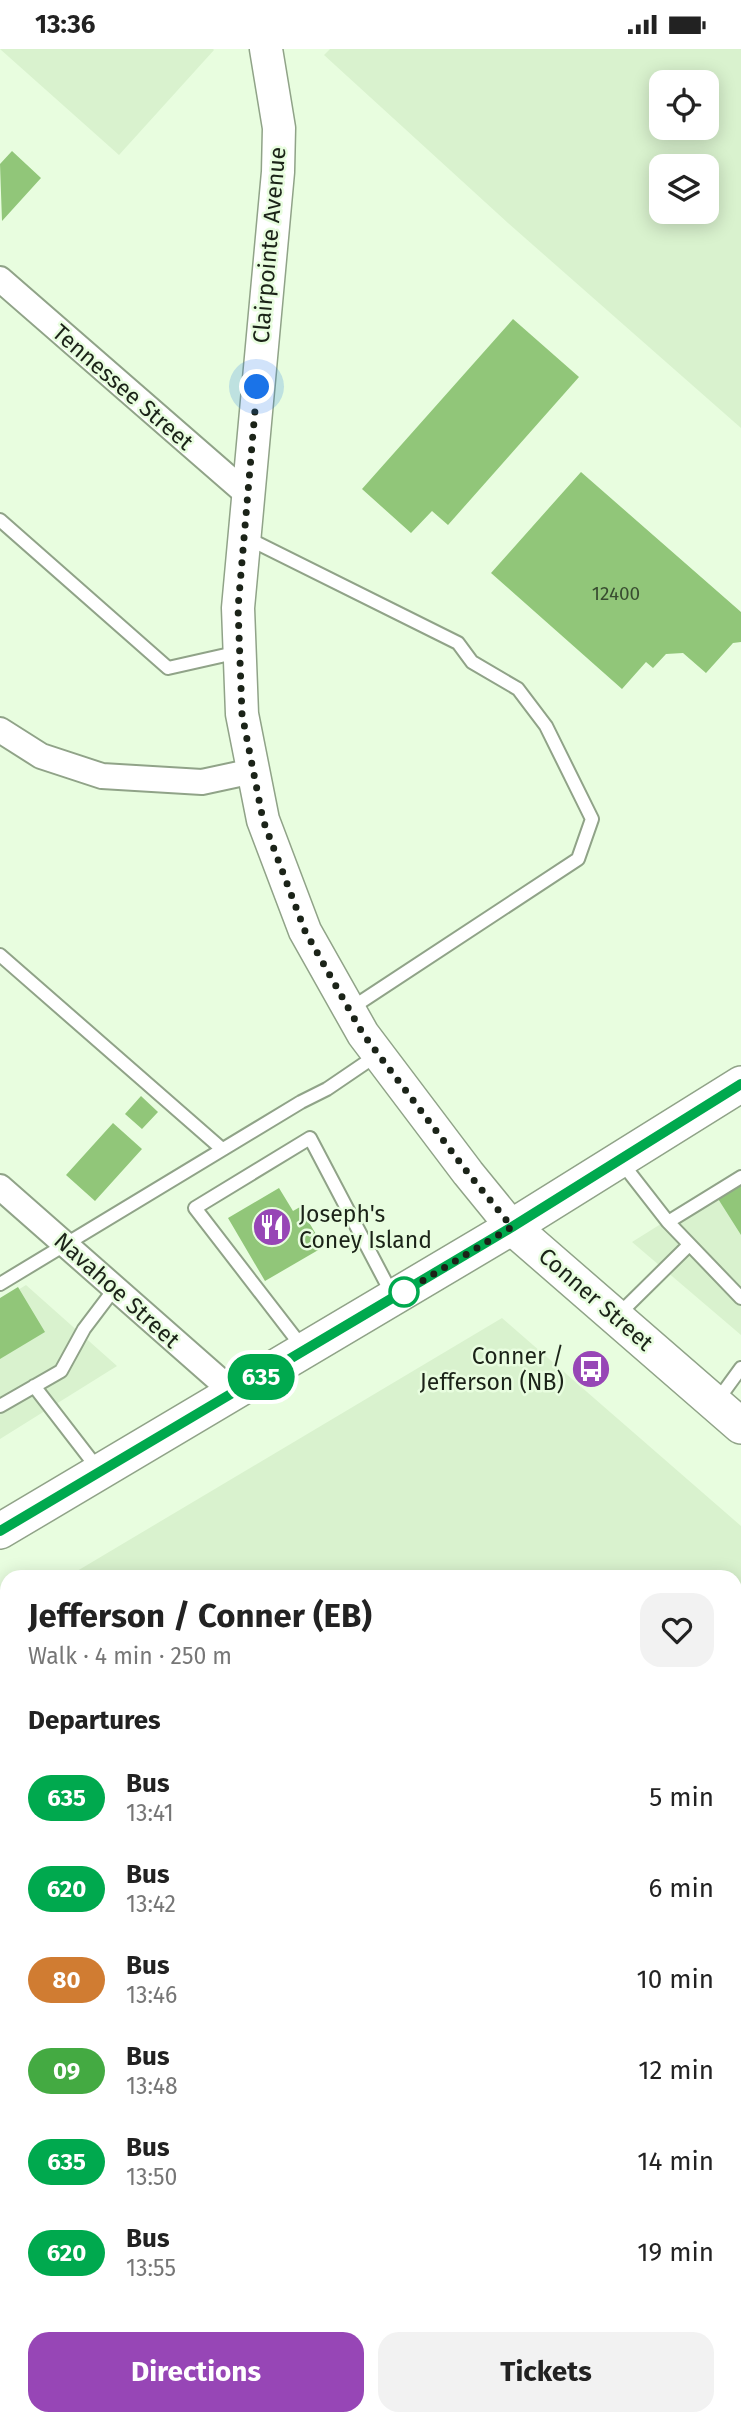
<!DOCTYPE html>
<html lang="en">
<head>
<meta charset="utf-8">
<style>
  :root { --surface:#fff; --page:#f2f2f2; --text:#222; --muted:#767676; --accent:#9746b6 }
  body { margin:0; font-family:"Fira Sans",sans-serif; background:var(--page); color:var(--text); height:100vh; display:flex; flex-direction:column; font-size:26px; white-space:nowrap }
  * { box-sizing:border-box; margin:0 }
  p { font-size:23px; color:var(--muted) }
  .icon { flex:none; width:38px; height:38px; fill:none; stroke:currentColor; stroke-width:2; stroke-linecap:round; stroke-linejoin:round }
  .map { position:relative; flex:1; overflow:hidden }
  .drawer { position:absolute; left:0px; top:1521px; width:742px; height:856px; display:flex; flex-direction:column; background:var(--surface); border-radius:21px 21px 0 0; box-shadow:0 4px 18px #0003 }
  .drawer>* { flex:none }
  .badge { padding:0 14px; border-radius:23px; font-size:24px; line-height:46px }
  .buttons { position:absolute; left:649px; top:21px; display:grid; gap:14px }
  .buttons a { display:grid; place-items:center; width:70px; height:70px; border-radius:14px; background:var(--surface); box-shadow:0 4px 18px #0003; font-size:35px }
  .you { position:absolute; width:35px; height:35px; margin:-18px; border:5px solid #fff; border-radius:50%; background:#1a73e8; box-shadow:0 0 0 10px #1a73e833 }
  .map>.badge { position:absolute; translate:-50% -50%; box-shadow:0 0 0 4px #fff }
  h2 { padding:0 28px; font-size:26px; line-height:63px }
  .round { display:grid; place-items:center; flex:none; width:74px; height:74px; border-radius:21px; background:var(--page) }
  .summary { display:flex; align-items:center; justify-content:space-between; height:119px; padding:0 28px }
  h1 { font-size:33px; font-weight:700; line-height:52px }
  .primary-button { display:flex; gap:14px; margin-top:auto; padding:14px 28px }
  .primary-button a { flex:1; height:80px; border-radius:21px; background:var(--accent); color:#fff; font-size:28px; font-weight:700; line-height:80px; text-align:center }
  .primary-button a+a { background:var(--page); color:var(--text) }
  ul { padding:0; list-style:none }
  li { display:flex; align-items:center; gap:21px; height:91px; padding:0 28px }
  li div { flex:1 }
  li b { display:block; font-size:26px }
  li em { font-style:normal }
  li .badge { min-width:77px; font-weight:700; text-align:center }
  .status { display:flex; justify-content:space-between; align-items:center; height:49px; padding:0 35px; background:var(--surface); direction:ltr }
  .status svg { height:19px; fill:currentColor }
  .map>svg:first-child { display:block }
  .built { fill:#d9f2ce; fill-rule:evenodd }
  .building { fill:#91c679 }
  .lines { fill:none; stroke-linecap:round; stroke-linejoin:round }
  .service-casing { stroke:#90a388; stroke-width:16 }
  .minor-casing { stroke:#90a388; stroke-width:28 }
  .tertiary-casing { stroke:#90a388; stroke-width:35 }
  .secondary-casing { stroke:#90a388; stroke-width:38 }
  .service { stroke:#fff; stroke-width:12 }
  .minor { stroke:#fff; stroke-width:24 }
  .tertiary { stroke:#fff; stroke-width:32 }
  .secondary { stroke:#fff; stroke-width:35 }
  .line-casing { stroke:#fff; stroke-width:16 }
  .line { stroke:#00a94e; stroke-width:10 }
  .walk { stroke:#1b2318; stroke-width:7; stroke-dasharray:0 12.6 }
  .stop-dot { fill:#fff; stroke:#00a94e; stroke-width:3.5 }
  .labels { text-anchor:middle; stroke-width:5; stroke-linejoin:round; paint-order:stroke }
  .number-label { font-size:19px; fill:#384c30 }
  .street-label { font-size:23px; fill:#1b2318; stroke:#e8fddf }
  .poi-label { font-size:23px; fill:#1b2318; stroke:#e8fddf; text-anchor:start }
</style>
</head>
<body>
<div class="status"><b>13:36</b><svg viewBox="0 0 49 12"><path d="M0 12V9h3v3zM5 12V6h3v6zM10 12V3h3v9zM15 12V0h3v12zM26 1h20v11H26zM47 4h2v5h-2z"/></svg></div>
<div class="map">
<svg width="741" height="2375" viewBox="0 0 741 2375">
  <rect width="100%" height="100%" fill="#e8fddf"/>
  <path class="built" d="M0 0H213L214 1 119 106Z
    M330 0H741V379L508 174 324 6ZM662 33H707V79H662ZM662 117H707V163H662Z
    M741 1125V1286L632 1193Z
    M26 1236 117 1317 0 1390V1252Z
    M502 1269 741 1477V2375H714L708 2370H735V1528H67Z
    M7 1563V1759L0 1753V1567Z
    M0 1851 7 1857V2324L0 2332Z"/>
  <path class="building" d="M12 102 41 129 2 172 0 115Z
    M513 270 579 328 448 476 432 462 411 484 362 440Z
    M581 423 741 563V593L733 594 706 624 683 604 666 605 653 619 646 613 622 640 491 524Z
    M141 1047 158 1063 142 1080 125 1065Z
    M113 1074 142 1100 95 1152 66 1126Z
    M741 1129V1186L715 1145Z
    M279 1139 293 1162 300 1158 317 1187 313 1189 320 1200 265 1232 228 1169Z
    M18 1238 45 1283 0 1310V1249Z
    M0 2084 7 2090V2285L0 2292Z"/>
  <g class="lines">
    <g class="service-casing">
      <path id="service" d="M0 471 168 619 239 603
        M247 489 458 594 472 613 518 640 546 677 592 770 578 810 350 960
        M0 906 222 1100
        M622 1114 668 1173 741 1128
        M668 1173 741 1249
        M0 1235 301 1053 327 1040 377 1006
        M617 1267 689 1196
        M303 1299 195 1159 310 1089 393 1247
        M34 1337 98 1420
        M717 1352 741 1319
        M0 1357 61 1322 84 1280 115 1239
        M0 1890 7 1889
        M0 1936 7 1927
        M0 2010 7 2002
        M0 2024 7 2030
        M0 2313 7 2305
        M455 2370 459 2375
        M0 2375 7 2367
        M430 2375 435 2370"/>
    </g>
    <g class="minor-casing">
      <path id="minor" d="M0 230 247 445
        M0 681 41 707 102 727 202 733 253 722
        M0 1138 234 1344
        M0 1794 7 1800
        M661 2370 668 2375"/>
    </g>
    <g class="tertiary-casing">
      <path id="tertiary" d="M266 0 279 79 278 123 238 559 242 665 263 771 305 882 363 985 468 1124 512 1178"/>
    </g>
    <g class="secondary-casing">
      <path id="secondary" d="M512 1178 741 1377
        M0 1482 512 1178 741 1035"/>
    </g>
    <use href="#service" class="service"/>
    <use href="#minor" class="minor"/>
    <use href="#tertiary" class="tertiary"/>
    <use href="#secondary" class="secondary"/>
  </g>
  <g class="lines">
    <g class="line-casing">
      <path id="line" d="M0 1482 512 1178 741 1035"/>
    </g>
    <use href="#line" class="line"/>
    <path class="walk" d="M257 338 238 559 242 665 263 771 305 882 363 985 468 1124 512 1178 404 1243"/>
  </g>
  <defs>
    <g id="restaurant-disc" transform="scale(2.0125)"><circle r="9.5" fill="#9746b6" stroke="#e8fddf"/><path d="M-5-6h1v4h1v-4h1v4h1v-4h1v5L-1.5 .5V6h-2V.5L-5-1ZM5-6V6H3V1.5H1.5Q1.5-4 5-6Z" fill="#fff"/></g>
    <g id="bus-disc" transform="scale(2.0125)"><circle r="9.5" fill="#9746b6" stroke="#e8fddf"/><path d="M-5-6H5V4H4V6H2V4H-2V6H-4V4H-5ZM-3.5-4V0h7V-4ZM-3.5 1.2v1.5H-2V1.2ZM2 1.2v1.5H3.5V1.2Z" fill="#fff"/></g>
  </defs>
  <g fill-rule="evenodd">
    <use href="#restaurant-disc" x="272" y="1178"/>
    <use href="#bus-disc" x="591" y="1320"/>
  </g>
  <circle class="stop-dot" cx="404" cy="1243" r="14"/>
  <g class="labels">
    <g class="number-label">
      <text x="616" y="551">12400</text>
    </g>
    <g class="street-label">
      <text transform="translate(269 196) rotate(-85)" y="8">Clairpointe Avenue</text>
      <text transform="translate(123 338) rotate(41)" y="8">Tennessee Street</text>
      <text transform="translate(117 1241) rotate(42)" y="8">Navahoe Street</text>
      <text transform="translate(596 1250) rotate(41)" y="8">Conner Street</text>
    </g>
    <g class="poi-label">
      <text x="299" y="1173">Joseph's<tspan x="299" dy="26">Coney Island</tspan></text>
      <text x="564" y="1315" text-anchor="end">Conner /<tspan x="564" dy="26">Jefferson (NB)</tspan></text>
    </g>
  </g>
</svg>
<div class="buttons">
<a><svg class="icon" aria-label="locate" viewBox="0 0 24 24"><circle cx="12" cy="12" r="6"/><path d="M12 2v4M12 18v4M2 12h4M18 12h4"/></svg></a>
<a><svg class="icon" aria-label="layers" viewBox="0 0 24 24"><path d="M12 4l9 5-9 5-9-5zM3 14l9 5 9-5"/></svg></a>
</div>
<div class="you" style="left:257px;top:338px"></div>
<b class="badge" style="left:261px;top:1328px;background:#00a94e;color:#fff">635</b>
<section class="drawer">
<div class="summary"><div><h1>Jefferson / Conner (EB)</h1><p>Walk · 4 min · 250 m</p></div><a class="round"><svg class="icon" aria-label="heart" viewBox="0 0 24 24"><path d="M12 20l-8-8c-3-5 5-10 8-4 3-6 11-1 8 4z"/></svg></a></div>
<h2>Departures</h2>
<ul>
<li><span class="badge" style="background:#00a94e;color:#fff">635</span><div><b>Bus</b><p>13:41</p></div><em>5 min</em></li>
<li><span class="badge" style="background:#00a94e;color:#fff">620</span><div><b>Bus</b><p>13:42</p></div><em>6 min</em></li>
<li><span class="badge" style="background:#d07c32;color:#fff">80</span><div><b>Bus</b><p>13:46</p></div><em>10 min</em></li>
<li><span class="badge" style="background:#44aa42;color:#fff">09</span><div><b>Bus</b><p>13:48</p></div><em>12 min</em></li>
<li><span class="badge" style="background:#00a94e;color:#fff">635</span><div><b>Bus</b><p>13:50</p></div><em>14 min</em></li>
<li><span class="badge" style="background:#00a94e;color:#fff">620</span><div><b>Bus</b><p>13:55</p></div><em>19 min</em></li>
</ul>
<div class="primary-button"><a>Directions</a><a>Tickets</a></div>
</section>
</div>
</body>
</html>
